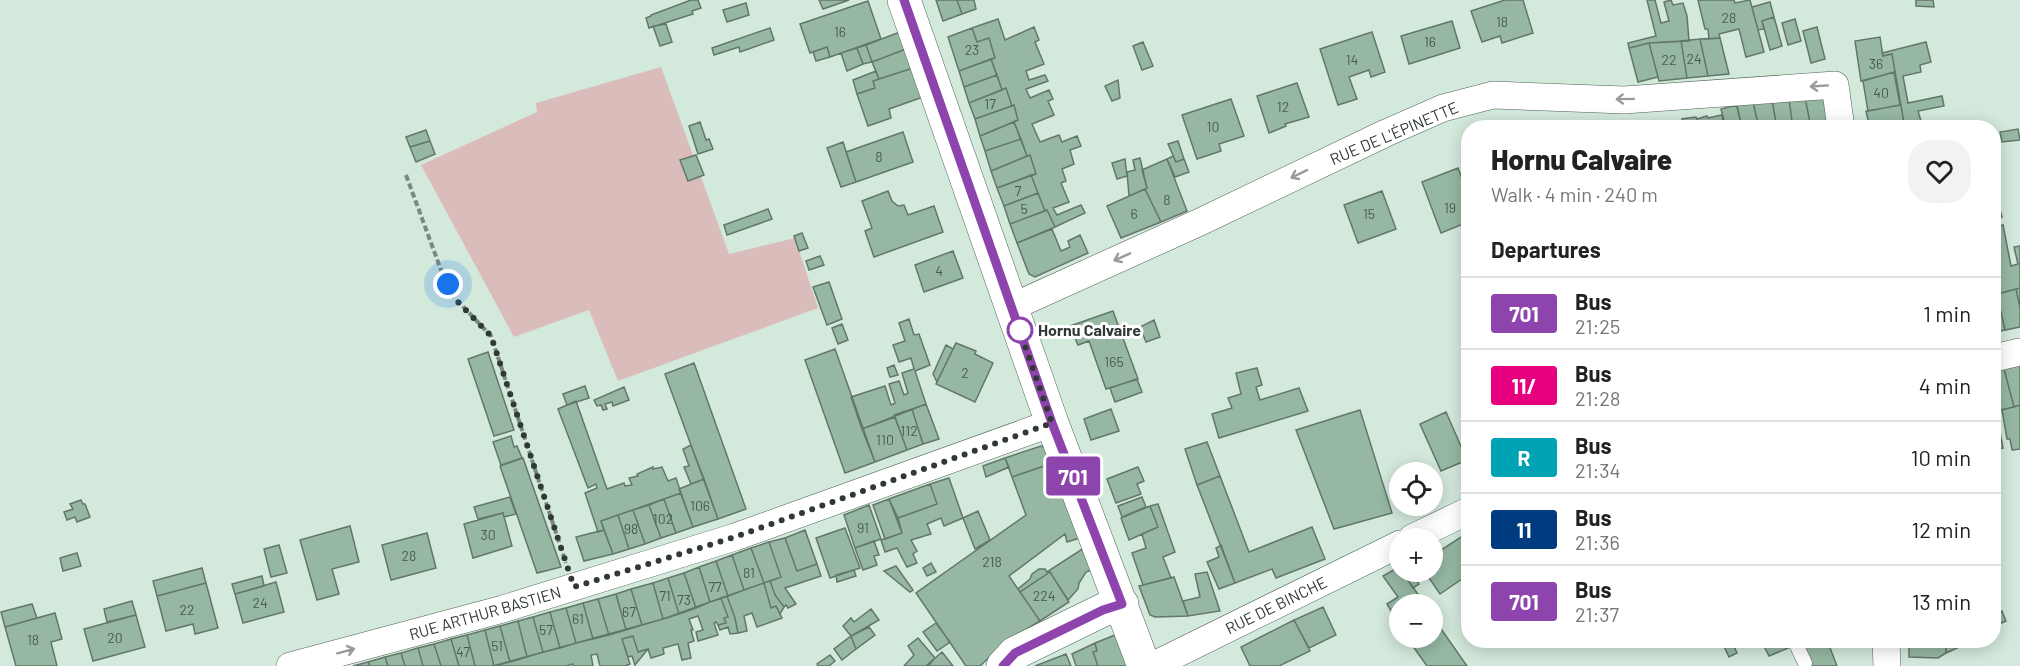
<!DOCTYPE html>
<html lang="en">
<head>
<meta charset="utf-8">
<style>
  :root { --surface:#fff; --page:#f2f2f2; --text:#222; --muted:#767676; --line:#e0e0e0 }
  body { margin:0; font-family:Barlow,sans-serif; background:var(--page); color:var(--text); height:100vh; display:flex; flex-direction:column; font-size:22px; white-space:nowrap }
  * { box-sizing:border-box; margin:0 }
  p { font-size:20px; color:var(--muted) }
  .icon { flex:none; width:33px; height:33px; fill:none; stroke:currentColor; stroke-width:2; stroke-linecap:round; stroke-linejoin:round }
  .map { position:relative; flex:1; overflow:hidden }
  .side { position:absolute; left:1461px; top:120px; width:540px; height:528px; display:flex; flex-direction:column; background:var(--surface); border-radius:24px; box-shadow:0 3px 15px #0003 }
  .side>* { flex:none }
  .badge { padding:0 12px; border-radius:4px; font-size:21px; line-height:39px }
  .fabs { position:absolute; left:1389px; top:462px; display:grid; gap:12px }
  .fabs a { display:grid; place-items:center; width:54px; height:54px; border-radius:50%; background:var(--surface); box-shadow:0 3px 15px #0003; font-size:30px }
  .you { position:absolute; width:30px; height:30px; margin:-15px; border:4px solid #fff; border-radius:50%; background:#1a73e8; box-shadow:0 0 0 9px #1a73e833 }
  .map>.badge { position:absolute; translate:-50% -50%; box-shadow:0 0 0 3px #fff }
  h2 { padding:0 30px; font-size:22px; line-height:54px }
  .round { display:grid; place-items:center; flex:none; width:63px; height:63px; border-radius:24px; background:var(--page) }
  .head { display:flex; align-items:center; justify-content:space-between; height:102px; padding:0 30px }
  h1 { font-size:28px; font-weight:800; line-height:45px }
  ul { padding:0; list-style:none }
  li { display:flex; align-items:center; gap:18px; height:72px; padding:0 30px; border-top:2px solid var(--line) }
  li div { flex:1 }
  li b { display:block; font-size:22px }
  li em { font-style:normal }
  li .badge { min-width:66px; font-weight:700; text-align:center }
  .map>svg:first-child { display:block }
  .green { fill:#dabdba }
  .building { fill:#96b8a3; stroke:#63766a; stroke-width:1.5 }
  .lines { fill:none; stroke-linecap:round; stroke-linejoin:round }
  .service-casing { stroke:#506357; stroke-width:15 }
  .minor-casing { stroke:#506357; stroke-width:28 }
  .tertiary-casing { stroke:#506357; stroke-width:34 }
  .path { stroke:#7a897f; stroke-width:4; stroke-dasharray:6 3; stroke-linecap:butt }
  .service { stroke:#fff; stroke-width:14 }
  .minor { stroke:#fff; stroke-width:27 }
  .tertiary { stroke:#fff; stroke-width:33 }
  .oneway { stroke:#989c99 }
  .line-casing { stroke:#fff; stroke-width:14 }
  .line { stroke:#8e44ad; stroke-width:9 }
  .walk { stroke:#303933; stroke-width:6; stroke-dasharray:0 10.8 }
  .stop-dot { fill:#fff; stroke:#8e44ad; stroke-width:3 }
  .labels { text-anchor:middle; stroke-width:6; stroke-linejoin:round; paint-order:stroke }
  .number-label { font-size:14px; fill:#4a594f }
  .street-label { font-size:16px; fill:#303933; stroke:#fff }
  .stop-label { font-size:16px; font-weight:bold; fill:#303933; stroke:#fff; text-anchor:start }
</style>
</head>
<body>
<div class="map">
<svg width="2020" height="666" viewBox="0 0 2020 666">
  <rect width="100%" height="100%" fill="#d3e9db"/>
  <path class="green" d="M661 67 729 254 795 238 818 308 618 381 589 310 514 337 421 165 537 112 536 103Z"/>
  <path class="building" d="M691 0H698L701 8 692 11 693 14 649 28 646 18 651 16V15Z
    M819 0H849L823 9Z
    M936 0H957L962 14 943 21Z
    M957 0H974L976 9 962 14Z
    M1505 0H1523L1533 33 1502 43 1500 36 1482 42 1471 11Z
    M1647 0H1655L1661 23 1669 21 1664 2 1671 0 1673 5 1683 3 1687 16 1689 41 1649 43 1629 48 1628 43 1656 36Z
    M1698 0H1734L1735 3 1750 0 1764 52 1746 57 1739 29 1719 34 1720 38 1709 39 1708 29H1705Z
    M1916 0H1933L1934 7 1916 6Z
    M868 1 881 39 830 57 827 47 810 53 800 24Z
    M1770 2 1774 17 1762 21 1764 29 1758 30 1752 7Z
    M746 3 749 15 727 22 723 10Z
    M1774 17 1782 46 1770 50 1762 21Z
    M998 19 1005 40 1034 27 1039 40 1035 42 1044 64 1026 71 1029 80 1045 75 1048 81 1026 89 1030 98 1049 90 1053 99 1048 101 1054 115 1032 124 1040 142 1059 135 1062 142 1077 136 1081 146 1070 150 1074 164 1062 169 1066 181 1061 183 1069 202 1053 208 1057 215 1081 205 1085 213 1055 227 1047 210 1045 211 1031 175 1036 174 1030 155 1027 156 1014 122 1018 120 1014 105 1012 106 1006 88 1002 90 991 59 995 58 989 38 977 42 972 28Z
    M1795 19 1801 41 1788 45 1782 23Z
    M1452 21 1460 48 1409 64 1401 36Z
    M666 24 672 42 660 46 653 26Z
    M1817 27 1825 59 1811 63 1803 31Z
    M770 28 774 40 740 52 739 47 714 55 712 48Z
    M972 28 977 42 989 38 995 58 959 71 948 37Z
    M900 32 906 49 872 62 866 45Z
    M1372 32 1385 72 1371 77 1369 70 1349 77 1357 99 1338 105 1320 49Z
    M1880 37 1883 56 1892 54 1895 72 1861 81 1855 41Z
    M1720 38 1729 74 1708 76 1700 39Z
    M1700 39 1708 76 1687 78 1681 41Z
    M1681 41 1687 78 1659 81 1649 43Z
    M1143 42 1153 66 1142 70 1133 46Z
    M1926 42 1931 62 1920 65 1921 72 1903 76 1908 103 1942 96 1944 106 1918 111 1921 121 1904 123 1892 54 1883 56 1882 53Z
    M1649 43 1658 77 1638 82 1629 48Z
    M866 45 872 62 863 64 857 48Z
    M827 47 830 57 816 61 813 52Z
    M857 48 863 64 847 71 841 53Z
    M906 49 913 68 879 79 872 62Z
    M991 59 997 75 964 87 959 71Z
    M913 68 923 97 889 109 891 118 868 126 857 94 875 88 873 81Z
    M876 71 879 79 873 81 875 88 857 94 853 80Z
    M1894 72 1900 105 1868 111 1863 81Z
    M997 75 1002 90 969 103 964 87Z
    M1118 80 1120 98 1112 101 1105 86Z
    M1297 83 1309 117 1285 124 1286 126 1269 133 1257 96Z
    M1006 88 1012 106 975 119 969 103Z
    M1820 96 1826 101 1830 128H1811L1805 97Z
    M1805 97 1811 128H1793L1789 99Z
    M1231 99 1244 136 1219 144 1221 151 1197 159 1182 115Z
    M1789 99 1793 128H1777L1772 100Z
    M1772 100 1777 128H1759L1753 102Z
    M1753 102 1759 128H1742L1736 103Z
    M1014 105 1018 120 980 136 975 119Z
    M1737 105 1742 128H1726L1721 109Z
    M1901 105 1904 124 1886 128H1870L1866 111Z
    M1722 115 1724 128H1684L1682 119 1696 117 1697 119 1707 116 1708 118Z
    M700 122 706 140 709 139 713 149 698 154 689 126Z
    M1014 122 1021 139 985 151 980 136Z
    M2018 129 2020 140 2002 142 2000 132Z
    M426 130 430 141 410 147 406 137Z
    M903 132 913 162 856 182 846 152Z
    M1021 139 1027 156 991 171 985 151Z
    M430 141 435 154 416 162 410 147Z
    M1178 141 1184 159 1176 162 1168 144Z
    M843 142 856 182 841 187 827 148Z
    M696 155 704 175 688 181 680 160Z
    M1030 155 1036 174 997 188 991 171Z
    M1173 156 1176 162 1184 159 1189 172 1175 177 1167 159Z
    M1140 158 1147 188 1129 196 1127 172 1135 170 1133 160Z
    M1125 159 1127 176 1117 179 1112 163Z
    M1167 159 1187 211 1161 222 1145 189 1147 188 1142 170Z
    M1458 168 1468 194V222L1441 233 1422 182Z
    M1031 175 1038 193 1004 206 997 188Z
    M1145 189 1161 222 1121 238 1107 206Z
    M888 191 892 201 898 206 904 205 908 215 934 206 943 232 874 257 865 231 872 228 862 201Z
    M1382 191 1396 229 1358 243 1344 205Z
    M1038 193 1045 211 1010 224 1004 206Z
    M768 209 772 219 727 235 724 225Z
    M1047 210 1055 227 1017 243 1010 224Z
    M2000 210 2002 217 1994 218V211Z
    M2003 225 2011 266 2018 264 2014 247 2020 246V288L1994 295V227Z
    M1052 229 1061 251 1070 247 1068 241 1080 235 1088 253 1035 277 1029 274 1017 243Z
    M802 233 808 248 799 251 794 236Z
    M953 251 963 278 924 292 915 265Z
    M820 256 824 265 809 270 806 261Z
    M829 282 842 319 827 325 813 287Z
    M2020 288V308L2016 289Z
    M2016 289 2020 308V327L2005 330 1997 294Z
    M1997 294 2005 330 1994 333V295Z
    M1113 311 1138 379 1106 389 1089 341 1078 345 1070 326Z
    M909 319 914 335 919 334 930 365 915 371 926 404 862 429 851 397 885 386 891 405 895 403 889 384 899 381 904 395 908 393 902 373 914 369 911 358 899 362 893 345 905 341 899 323Z
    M1154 320 1160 337 1146 342 1140 327Z
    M842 324 848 340 838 344 832 328Z
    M956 343 976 351 975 354 993 363 975 402 936 384Z
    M946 345 953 349 937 382 933 374Z
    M835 349 875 462 845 473 805 360Z
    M488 352 514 430 494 436 468 359Z
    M694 363 746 509 718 519 665 374Z
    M894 365 898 375 890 377 887 368Z
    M2020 365V405L2014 407 2004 369Z
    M1257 368 1262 385 1256 387 1260 400 1299 388 1308 411 1219 438 1212 414 1232 408 1228 398 1241 394 1236 373Z
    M2004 369 2014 407 1996 411 1994 402V372Z
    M1137 379 1142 392 1115 402 1110 388Z
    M585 386 589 398 567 405 563 394Z
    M624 387 629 400 613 406 612 402 605 404 607 409 603 410 601 405 597 406 594 400Z
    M576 401 607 489 624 483 625 486 632 485 629 478 638 476 637 474 653 467V469L662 467 668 481 676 478 681 493 601 521 604 530 598 532 585 493 597 488 596 484 588 488 558 409Z
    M926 404 939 439 923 444 912 409Z
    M2020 405V449L2012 450 2010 439H2007L2002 410Z
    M912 409 923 444 907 450 894 415Z
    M1111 409 1119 431 1091 440 1084 419Z
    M1360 410 1392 513 1334 529 1296 430Z
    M1996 411 2003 448 1994 449V412Z
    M1446 412 1467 460 1441 471 1420 424Z
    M895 417 907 450 875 462 862 429Z
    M511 436 514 447 517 446 522 458 501 465 493 442Z
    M1207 442 1220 476 1197 485 1185 449Z
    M691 445 704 479 691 484 684 467 689 466 683 449Z
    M1041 446 1047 449 1053 463 1012 477 1005 458Z
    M523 458 561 567 537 573 500 466Z
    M1005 458 1009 467 986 477 983 466Z
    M1053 463 1080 538 1067 542 1065 534 1009 576 1040 621 1004 643 980 666H966L916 593 1026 515 1012 477Z
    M1138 467 1144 481 1137 484 1141 494 1116 503 1107 479Z
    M1220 476 1249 552 1312 527 1325 559 1276 578 1272 569 1235 583 1197 485Z
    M949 478 963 518 944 526 941 518 927 524 931 534 911 540 917 551 913 554 917 563 907 567 897 548 885 552 881 540 902 533 898 518 937 504 930 484Z
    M704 479 718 519 693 527 679 489Z
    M930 484 937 504 898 518 889 499Z
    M681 493 693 527 676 533 664 499Z
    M510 497 516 514 504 517 503 513 478 519 474 507Z
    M1142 497 1146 507 1122 517 1118 506Z
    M664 499 676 533 661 538 649 505Z
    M889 499 902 533 885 539 873 505Z
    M81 500 83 504H85L90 517 77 522 75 517 67 520 64 512 73 509 70 504Z
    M1158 504 1175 552 1163 557 1171 578 1143 585 1132 553 1146 548 1142 534 1158 527 1150 506Z
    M649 505 661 538 645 544 633 510Z
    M869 505 881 539 855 548 844 515Z
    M1150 506 1158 527 1129 540 1121 518Z
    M633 510 645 544 629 549 618 515Z
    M978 511 990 540 975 549 963 518Z
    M503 513 512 546 473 558 464 524Z
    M618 515 629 549 613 554 601 521Z
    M350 526 359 562 332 569 339 594 317 600 300 540Z
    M845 528 860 568 830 578 816 538Z
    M604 530 613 554 584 561 576 537Z
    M805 530 817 564 797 571 785 538Z
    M427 533 436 568 391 580 382 545Z
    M1464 535 1468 544V582L1465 577 1440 594 1425 572H1432V556Z
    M785 538 797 571 817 564 821 576 785 588 796 604 788 608 786 605 784 607 775 595 770 581 781 577 769 542Z
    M1997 538 1999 547 1994 549V539Z
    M874 541 879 555 874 556 877 565 863 570 855 548Z
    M769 542 781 577 764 583 751 548Z
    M279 545 287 573 271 577 264 549Z
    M1221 545 1235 583 1219 589 1207 562 1219 557 1216 548Z
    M751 548 764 583 744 590 732 555Z
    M1084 548 1091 570 1086 572 1079 583 1078 589 1068 600 1050 572 1020 592 1018 589 1030 579 1032 574 1039 569H1045L1047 572Z
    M77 553 81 566 63 571 60 558Z
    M732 555 744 590 728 596 716 561Z
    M716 561 728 596 710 602 699 567Z
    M931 563 936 572 927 576 923 568Z
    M896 566 913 590 910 592 884 571Z
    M699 567 710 602 696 608 684 573Z
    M1399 567 1400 572H1402L1425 604H1400V626L1387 604 1398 597 1383 576Z
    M202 568 206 583 157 596 153 581Z
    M854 570 856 576 837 582 836 575Z
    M1050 572 1069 602 1040 621 1020 592Z
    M1207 572 1220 611 1188 616 1183 601 1200 597 1195 574Z
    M684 573 696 608 679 614 668 578Z
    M1413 575 1419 584 1413 588 1407 579Z
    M262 576 264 586 235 594 232 584Z
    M1174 577 1188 616 1155 617 1150 615 1139 586Z
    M668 578 679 614 663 619 653 583Z
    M770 581 775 595 784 607 780 614 776 606 771 608 764 583Z
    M276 582 284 612 243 623 235 594Z
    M206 583 218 628 195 634 193 624 166 631 157 596Z
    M653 583 663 619 642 625 631 589Z
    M764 583 771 608 776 606 782 618 757 627 752 613 744 616 747 631 738 633 735 618 727 596Z
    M631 589 642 625 626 630 616 594Z
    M616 594 626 630 609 635 598 599Z
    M727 596 735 618 738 633 730 634 728 627 720 630 718 625 726 623 724 618 728 617 721 598Z
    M721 598 728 617 724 618 726 623 718 625 716 622 714 623 718 635 698 641 696 632 703 630 698 616 689 619 693 630H691L694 641 688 643 691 658 682 660 678 644 663 648 664 654 651 658 648 649 638 652 633 636 622 639 630 664 625 666H600L597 654 591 655 593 666H573V664L566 666H493L663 619Z
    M598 599 609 635 593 639 583 603Z
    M132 601 136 615 107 622 104 609Z
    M583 603 593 639 576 643 566 608Z
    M32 604 37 618 5 627 1 612Z
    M1323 607 1336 635 1309 648 1294 620Z
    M566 608 576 643 560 648 550 612Z
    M871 609 879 620 851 636 843 626 851 618 854 622Z
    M2002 611 2006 621 1994 626V615Z
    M550 612 560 648 543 652 533 617Z
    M55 613 62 639 51 642 57 666H16L5 627Z
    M136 615 145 647 93 661 84 629Z
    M1432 616 1467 666H1427L1407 638H1432Z
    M533 617 543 652 527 657 518 621Z
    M1294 620 1310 651 1279 666H1250L1241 647Z
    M518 621 527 657 510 662 500 626Z
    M936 623 950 642 937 651 923 632Z
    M500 626 510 662 494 666 485 630Z
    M869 627 875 635 856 649 851 636Z
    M485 630 494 666H475L467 635Z
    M1120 633 1132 666H1098L1093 652 1097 651 1095 643Z
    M467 635 475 666H459L451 639Z
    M633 636 638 652 648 649 635 665 632 656 628 657 622 639Z
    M851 636 856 649 842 660 834 649Z
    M918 638 935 658 928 666H904L914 655 908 646Z
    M451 639 459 666H441L434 644Z
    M1721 640H1731L1737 653 1729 657Z
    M1749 640H1767L1752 647Z
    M1767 640H1785L1788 648 1769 656 1762 642Z
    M1798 640H1824L1802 649Z
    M1824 640H1827L1837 666H1810L1802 649Z
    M1909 640H1946V653L1938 658 1909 657Z
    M1946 640H1964L1966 644 1946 653Z
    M1095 643 1097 651 1093 652 1098 666H1076L1072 654Z
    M434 644 441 666H423L418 648Z
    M418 648 423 666H405L401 653Z
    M942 652 953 666H928L927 665Z
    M401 653 405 666H388L385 657Z
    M1066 654 1071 666H1035Z
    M830 655 835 661 829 666H818L817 664Z
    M385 657 388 666H370L368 662Z
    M368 662 370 666H353Z"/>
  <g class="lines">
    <g class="service-casing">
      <path id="service" d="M1794 640 1805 663"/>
    </g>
    <g class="minor-casing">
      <path id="minor" d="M1012 307 1200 222 1386 133 1443 108 1493 95 1624 100 1835 85 1841 128
        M1994 358 2020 352
        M1412 538 1468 511
        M1886 640 1887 666
        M290 666 503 609 735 537 1052 423
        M1152 666 1400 544"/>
    </g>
    <g class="tertiary-casing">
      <path id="tertiary" d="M904 0 1052 423 1144 666
        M1003 666 1015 653 1103 610 1122 604"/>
    </g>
    <path class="path" d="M406 175 441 270 455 298 491 336 566 563"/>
    <use href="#service" class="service"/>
    <use href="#minor" class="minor"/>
    <use href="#tertiary" class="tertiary"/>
  </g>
  <defs><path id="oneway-shaft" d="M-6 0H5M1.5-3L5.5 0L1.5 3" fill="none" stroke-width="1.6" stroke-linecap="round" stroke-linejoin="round" transform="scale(1.5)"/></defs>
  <g class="oneway">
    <use href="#oneway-shaft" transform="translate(1819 86) rotate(176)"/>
    <use href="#oneway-shaft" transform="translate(1625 99) rotate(179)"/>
    <use href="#oneway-shaft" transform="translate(1299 174) rotate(154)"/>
    <use href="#oneway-shaft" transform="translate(1122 257) rotate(156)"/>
    <use href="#oneway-shaft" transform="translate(346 651) rotate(-15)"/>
  </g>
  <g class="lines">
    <g class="line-casing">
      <path id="line" d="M904 0 1052 423 1122 604 1103 610 1015 653 1003 666"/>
    </g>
    <use href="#line" class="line"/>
    <path class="walk" d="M448 284 454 298 491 336 574 587 735 537 1052 423 1018 326 1020 330"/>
  </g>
  <circle class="stop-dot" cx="1020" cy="330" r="12"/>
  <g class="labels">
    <g class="number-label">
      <text x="1729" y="23">28</text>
      <text x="1502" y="27">18</text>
      <text x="840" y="37">16</text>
      <text x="1430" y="47">16</text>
      <text x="972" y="55">23</text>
      <text x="1694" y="64">24</text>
      <text x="1352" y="65">14</text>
      <text x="1669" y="65">22</text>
      <text x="1876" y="69">36</text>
      <text x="1881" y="98">40</text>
      <text x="990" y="109">17</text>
      <text x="1283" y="112">12</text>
      <text x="1213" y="132">10</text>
      <text x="879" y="162">8</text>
      <text x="1018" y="196">7</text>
      <text x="1167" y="205">8</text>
      <text x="1450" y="213">19</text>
      <text x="1024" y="214">5</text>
      <text x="1134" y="219">6</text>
      <text x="1369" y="219">15</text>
      <text x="939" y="276">4</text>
      <text x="1114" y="367">165</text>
      <text x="965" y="378">2</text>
      <text x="909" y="436">112</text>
      <text x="885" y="445">110</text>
      <text x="700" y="511">106</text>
      <text x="663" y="524">102</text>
      <text x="863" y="533">91</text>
      <text x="631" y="534">98</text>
      <text x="488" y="540">30</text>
      <text x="409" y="561">28</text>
      <text x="992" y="567">218</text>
      <text x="749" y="578">81</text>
      <text x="715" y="592">77</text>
      <text x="665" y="601">71</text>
      <text x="1044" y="601">224</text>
      <text x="684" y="605">73</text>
      <text x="260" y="608">24</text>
      <text x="187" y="615">22</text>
      <text x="629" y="617">67</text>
      <text x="578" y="624">61</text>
      <text x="546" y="635">57</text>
      <text x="115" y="643">20</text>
      <text x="33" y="645">18</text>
      <text x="497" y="651">51</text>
      <text x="463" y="657">47</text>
    </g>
    <g class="street-label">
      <text transform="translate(1394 133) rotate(-23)" y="6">RUE DE L'ÉPINETTE</text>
      <text transform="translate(1276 605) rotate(-26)" y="6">RUE DE BINCHE</text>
      <text transform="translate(485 613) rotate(-16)" y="6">RUE ARTHUR BASTIEN</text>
    </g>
    <g class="stop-label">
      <text x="1038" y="336">Hornu Calvaire</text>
    </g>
  </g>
</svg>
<div class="fabs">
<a><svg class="icon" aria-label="locate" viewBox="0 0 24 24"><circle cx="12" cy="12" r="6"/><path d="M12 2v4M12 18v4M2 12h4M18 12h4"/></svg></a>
<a>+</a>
<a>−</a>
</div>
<div class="you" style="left:448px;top:284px"></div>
<b class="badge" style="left:1073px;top:476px;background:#8e44ad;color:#fff">701</b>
<section class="side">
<div class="head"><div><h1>Hornu Calvaire</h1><p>Walk · 4 min · 240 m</p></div><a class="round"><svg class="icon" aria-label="heart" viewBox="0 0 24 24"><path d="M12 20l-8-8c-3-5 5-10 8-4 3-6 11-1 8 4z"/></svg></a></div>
<h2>Departures</h2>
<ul>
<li><span class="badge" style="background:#8e44ad;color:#fff">701</span><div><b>Bus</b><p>21:25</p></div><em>1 min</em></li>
<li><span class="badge" style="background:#e6007e;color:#fff">11/</span><div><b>Bus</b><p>21:28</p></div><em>4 min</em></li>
<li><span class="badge" style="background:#00a3b4;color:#fff">R</span><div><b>Bus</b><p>21:34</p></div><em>10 min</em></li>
<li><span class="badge" style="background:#003b80;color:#fff">11</span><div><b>Bus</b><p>21:36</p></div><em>12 min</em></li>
<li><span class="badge" style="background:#8e44ad;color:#fff">701</span><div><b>Bus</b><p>21:37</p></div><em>13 min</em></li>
</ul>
</section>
</div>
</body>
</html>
